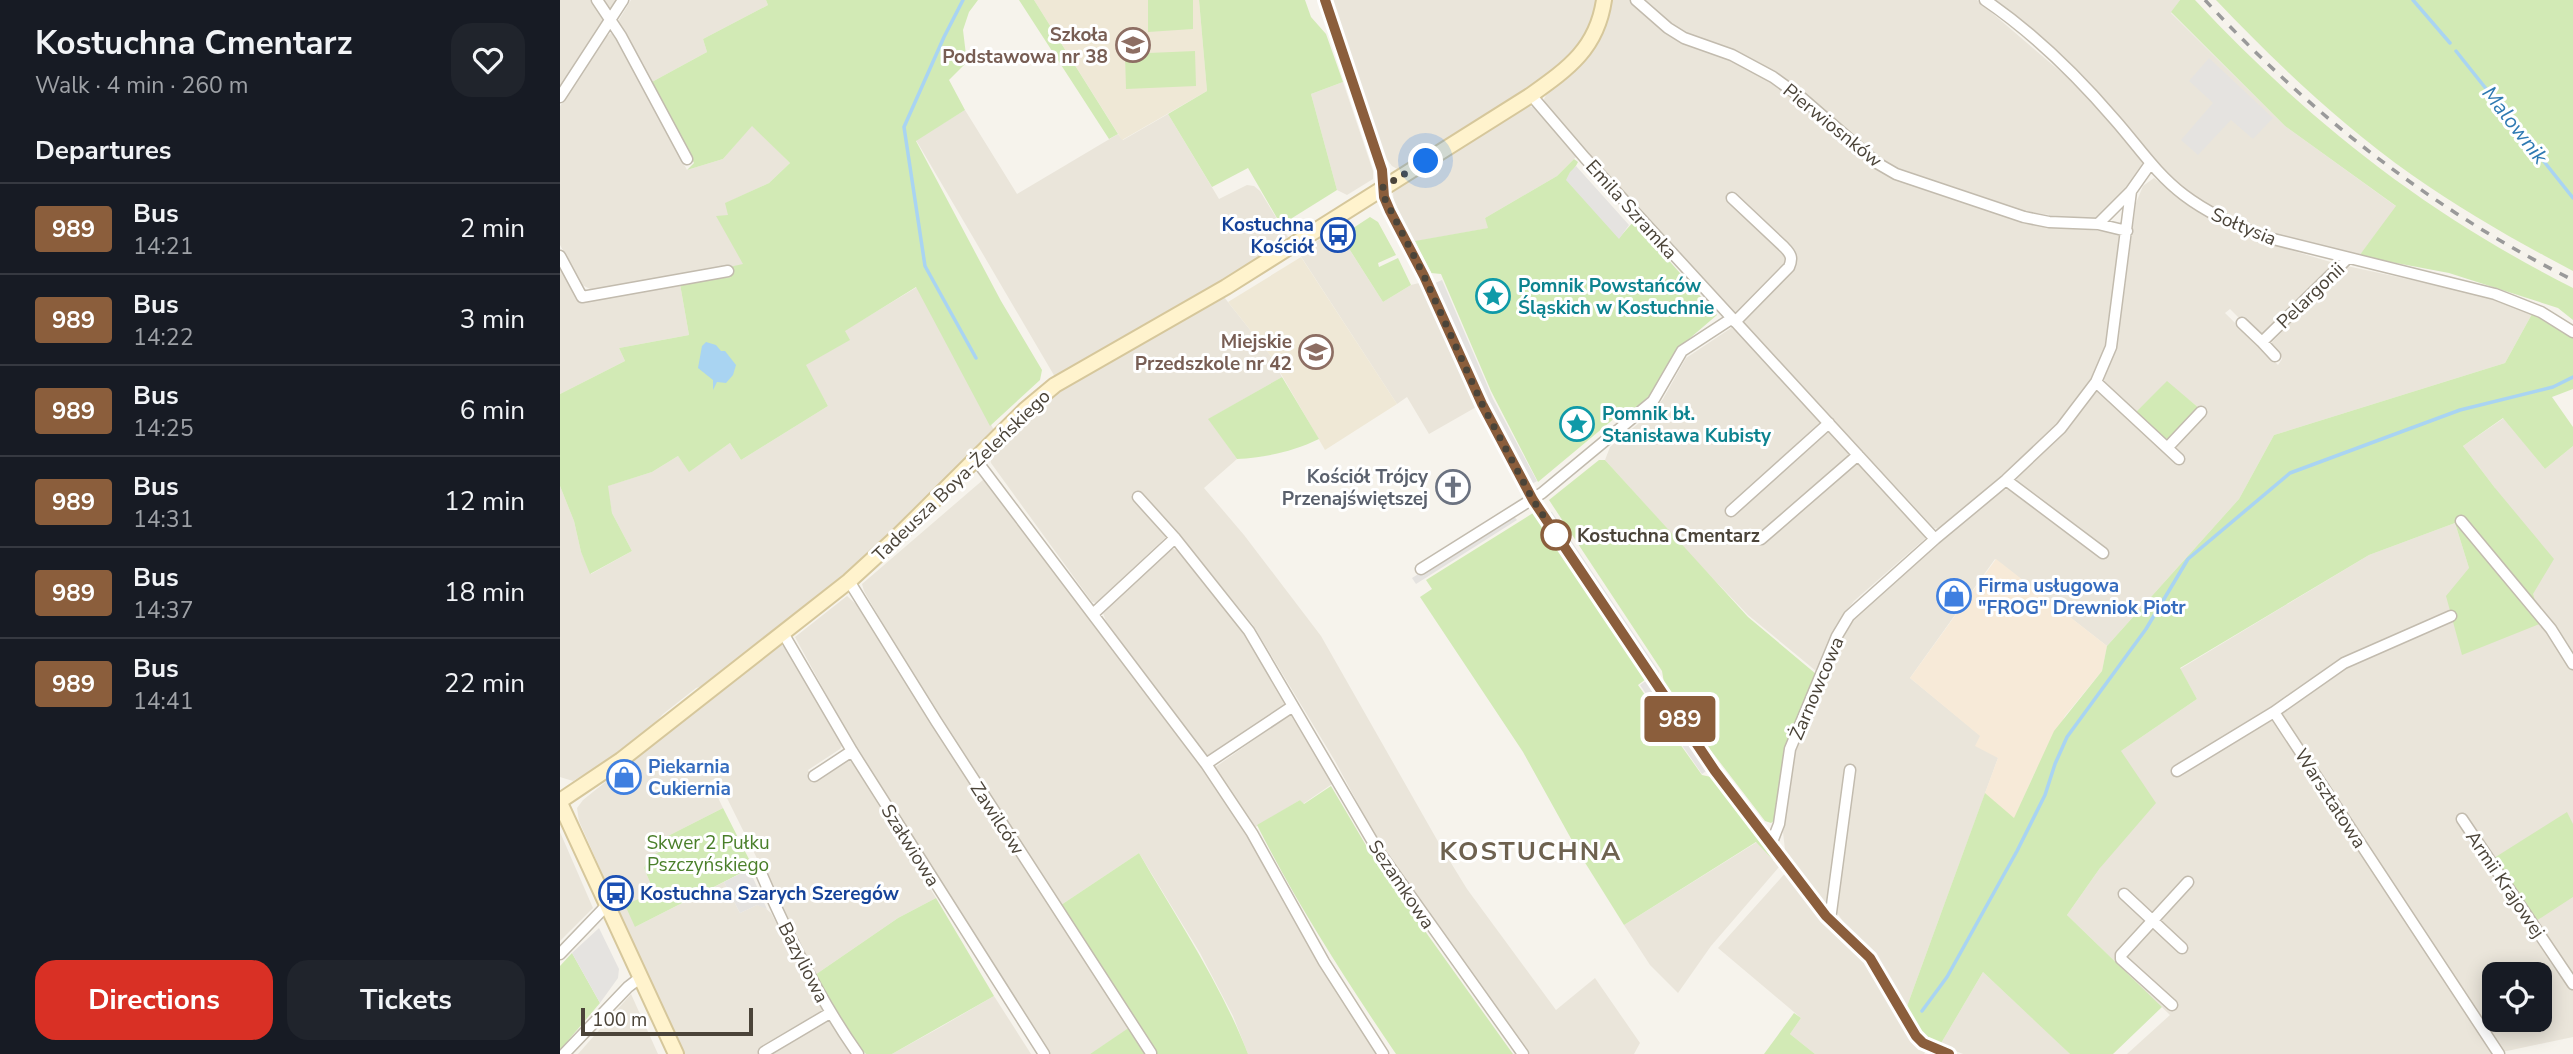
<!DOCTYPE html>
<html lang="en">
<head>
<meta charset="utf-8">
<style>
  :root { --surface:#171b24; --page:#20242c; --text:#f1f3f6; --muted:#9ea1a6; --line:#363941; --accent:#d93025 }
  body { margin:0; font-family:"Nunito Sans",sans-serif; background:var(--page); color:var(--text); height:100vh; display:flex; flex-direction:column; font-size:26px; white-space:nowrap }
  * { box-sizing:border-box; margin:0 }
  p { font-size:23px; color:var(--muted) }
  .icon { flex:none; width:38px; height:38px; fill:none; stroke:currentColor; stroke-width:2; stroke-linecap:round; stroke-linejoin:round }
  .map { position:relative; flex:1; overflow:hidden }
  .details { display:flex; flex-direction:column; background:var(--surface); width:560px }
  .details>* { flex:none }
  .badge { padding:0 14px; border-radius:5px; font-size:24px; line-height:46px }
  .tools { position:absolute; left:1922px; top:962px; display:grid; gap:14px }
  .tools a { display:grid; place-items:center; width:70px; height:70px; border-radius:14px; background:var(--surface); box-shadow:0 4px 18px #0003; font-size:35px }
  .scale { position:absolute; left:21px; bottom:18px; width:172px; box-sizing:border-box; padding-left:7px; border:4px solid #4b4439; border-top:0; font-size:19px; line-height:24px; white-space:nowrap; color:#4b4439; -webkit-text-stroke:5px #fff; paint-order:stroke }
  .you { position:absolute; width:35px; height:35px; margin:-18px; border:5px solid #fff; border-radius:50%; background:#1a73e8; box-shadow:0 0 0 10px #1a73e833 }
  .map>.badge { position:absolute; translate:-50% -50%; box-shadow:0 0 0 4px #fff }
  h2 { padding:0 35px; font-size:26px; line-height:63px }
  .round { display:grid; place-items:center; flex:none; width:74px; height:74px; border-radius:21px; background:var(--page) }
  .summary { display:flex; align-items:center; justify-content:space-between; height:119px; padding:0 35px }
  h1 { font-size:33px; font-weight:700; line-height:52px }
  .action { display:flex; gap:14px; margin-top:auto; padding:14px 35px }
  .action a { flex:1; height:80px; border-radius:21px; background:var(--accent); color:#fff; font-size:28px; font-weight:700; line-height:80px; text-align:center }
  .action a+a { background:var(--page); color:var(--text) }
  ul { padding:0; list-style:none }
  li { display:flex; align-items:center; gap:21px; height:91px; padding:0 35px; border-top:2px solid var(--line) }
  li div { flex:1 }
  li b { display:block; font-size:26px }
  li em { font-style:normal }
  li .badge { min-width:77px; font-weight:700; text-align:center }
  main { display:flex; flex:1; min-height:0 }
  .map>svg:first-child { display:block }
  .residential { fill:#eae5da; fill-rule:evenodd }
  .commercial { fill:#f7ead8 }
  .education { fill:#efe8d6 }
  .green { fill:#d2eab5 }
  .parking { fill:#e5e3e0 }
  .water { fill:#a9d4f2 }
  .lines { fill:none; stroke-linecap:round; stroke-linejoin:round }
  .stream { stroke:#a9d4f2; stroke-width:3.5 }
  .street-casing { stroke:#c2bbae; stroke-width:13 }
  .secondary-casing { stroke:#d6c79b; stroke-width:18 }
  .street { stroke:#fff; stroke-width:10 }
  .secondary { stroke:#fff3cd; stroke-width:14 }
  .rail { stroke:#9a9a9a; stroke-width:3.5; stroke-dasharray:9 9; stroke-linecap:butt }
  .line-casing { stroke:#fff; stroke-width:16 }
  .line { stroke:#8b5e3c; stroke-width:10 }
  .walk { stroke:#4b4439; stroke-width:7; stroke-dasharray:0 12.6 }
  .stop-dot { fill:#fff; stroke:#8b5e3c; stroke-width:3.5 }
  .labels { text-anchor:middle; stroke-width:6; stroke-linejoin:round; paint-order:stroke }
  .education-label { font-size:19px; font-weight:bold; fill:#785e54; stroke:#fff; text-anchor:end }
  .street-label { font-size:19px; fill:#4b4439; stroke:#fff }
  .transit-label { font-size:19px; font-weight:bold; fill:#164399; stroke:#fff; text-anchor:end }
  .culture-label { font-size:19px; font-weight:bold; fill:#0d838f; stroke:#fff; text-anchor:start }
  .worship-label { font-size:19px; font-weight:bold; fill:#5b616d; stroke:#fff; text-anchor:end }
  .stop-label { font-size:19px; font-weight:bold; fill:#4b4439; stroke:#fff; text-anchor:start }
  .shop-label { font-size:19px; font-weight:bold; fill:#366cbe; stroke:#fff; text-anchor:start }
  .park-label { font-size:19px; fill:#4a7f2a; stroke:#fff }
  .water-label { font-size:21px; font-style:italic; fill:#2e7ab2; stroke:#fff }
  .district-label { font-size:26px; font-weight:bold; letter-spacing:2px; fill:#6e6250; stroke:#fff }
</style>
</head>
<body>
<main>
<section class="details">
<div class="summary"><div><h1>Kostuchna Cmentarz</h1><p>Walk · 4 min · 260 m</p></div><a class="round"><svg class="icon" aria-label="heart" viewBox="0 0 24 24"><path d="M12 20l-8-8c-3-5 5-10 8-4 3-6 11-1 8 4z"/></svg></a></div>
<h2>Departures</h2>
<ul>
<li><span class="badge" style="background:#8b5e3c;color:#fff">989</span><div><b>Bus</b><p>14:21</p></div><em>2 min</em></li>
<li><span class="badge" style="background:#8b5e3c;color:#fff">989</span><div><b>Bus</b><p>14:22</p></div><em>3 min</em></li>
<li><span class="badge" style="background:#8b5e3c;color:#fff">989</span><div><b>Bus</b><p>14:25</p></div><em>6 min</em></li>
<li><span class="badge" style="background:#8b5e3c;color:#fff">989</span><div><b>Bus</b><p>14:31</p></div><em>12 min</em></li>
<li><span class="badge" style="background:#8b5e3c;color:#fff">989</span><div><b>Bus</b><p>14:37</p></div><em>18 min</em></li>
<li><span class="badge" style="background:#8b5e3c;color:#fff">989</span><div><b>Bus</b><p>14:41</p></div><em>22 min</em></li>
</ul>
<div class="action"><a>Directions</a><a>Tickets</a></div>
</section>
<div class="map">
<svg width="2013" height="1054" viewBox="0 0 2013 1054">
  <rect width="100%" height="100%" fill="#f6f3ec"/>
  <path class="residential" d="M0 0H58L0 87Z
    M71 0H206L208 5 143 39 147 52 90 83 57 23Z
    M773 0H1038L1037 9 1017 50 980 82 841 171 832 166 822 153Z
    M1051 0H1070L1114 37 1137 49 1171 59 1200 76 1236 99 1316 167 1488 226 1562 233 1549 336 1541 361 1527 386 1502 419 1469 452 1379 529 1374 528 985 107 984 99 989 90 1028 54 1041 36 1047 21Z
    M1081 0H1417L1509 79 1548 119 1583 161 1584 167 1540 217 1533 221 1455 210 1339 171 1319 160 1238 91 1119 32Z
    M1433 0H1620L1611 13 1725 126 1837 207 1799 256 1695 230 1642 203 1619 186 1593 158 1541 96Z
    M51 33 60 41 127 170 163 159 192 125 230 163 209 183 166 203 184 265 34 291 22 285 0 245V106L46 37Z
    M783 82 813 171V179L787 195 777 190 751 94Z
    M966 105 973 107 1018 155 997 176 925 218 929 228 852 242 834 206 833 193 835 188Z
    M405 110 457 194 558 134 563 140 608 114 659 199 687 185 694 186 700 191 728 237 655 286 495 377 356 140Z
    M1594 178 1629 204 1669 226 1707 243 1774 263 1771 270 1704 335 1698 337 1670 309 1665 313 1718 365 1722 359 1711 343 1787 266 1926 296 1972 314 1945 363 1714 435 1679 499 1547 646 1435 559 1350 678 1421 736 1438 758 1346 1009 1277 913 1286 772 1268 905 1262 902 1225 850 1223 832 1235 748 1287 627 1298 614 1440 491 1449 489 1542 558 1547 552 1458 486 1456 479 1509 425 1537 390 1622 458 1614 448 1645 413 1607 382 1576 412 1547 386 1542 379 1556 345 1559 332 1576 203 1583 186Z
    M777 230 823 302 851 285 863 282 918 406 869 434 847 397 837 404 738 252Z
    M0 266 19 301 120 284 129 335 59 348 65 361 0 394Z
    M357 287 435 432 322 543 279 581 146 685 136 688 103 714 91 727 41 765 13 781 0 777V486L14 521 21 552 31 574 72 551 52 513 47 486 92 472 118 456 129 471 170 443 181 460 268 406 245 365 289 340 284 331Z
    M664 297 710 355 722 377 649 419 677 459 644 488 684 535 761 636 880 845 907 889 996 1010 1035 978 1080 1043 1074 1054H970L837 871 817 839 775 761 693 625 621 537 576 491 572 497 606 537 536 603 532 602 431 463 430 457 433 452 499 391 523 375Z
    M1171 328 1176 329 1367 537 1294 601 1276 625 1256 671 1188 615 1138 563 1045 460 1050 447 1091 413 1103 399 1126 358Z
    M1944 418 1985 469 2013 446V1037L1933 1054H1567L1610 1015 1507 915 1540 868 1561 751 1637 699 1620 669 1809 555 1895 523 1909 568 1902 655 1935 488 1903 446ZM1934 975H1979V1020H1934Z
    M424 479 645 773 687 836 759 964 818 1054H688L673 1016 640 953 579 853 498 907 377 718 304 591 302 584Z
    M610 548 617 550 671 614 687 635 726 703 725 707 651 758 644 755 546 621 543 613Z
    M287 596 297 605 510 936 573 1026 530 1054H489L302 760 235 637Z
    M219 643 228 649 283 744 280 749 248 770 255 782 287 760 292 762 376 898 338 918 255 975 157 778 150 781 163 808 104 838 108 848 84 868 94 892 75 927 164 882 180 913 197 905 203 906 211 913 256 1000 291 1054H122L19 821 17 808 23 800Z
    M732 713 775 782 743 804 740 800 694 828 654 768Z
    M0 832 33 908 0 941Z
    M1197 842 1219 867 1151 946 1118 993 1090 965 1064 925Z
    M1228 870 1309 966 1346 1030 1353 1040 1367 1050 1364 1054H1255L1230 1034 1241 1018 1158 948Z
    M1423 972 1504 1048 1510 1054H1403L1380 1045Z
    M71 994 98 1054H18Z
    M434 996 471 1054H332L379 1028Z"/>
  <path class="commercial" d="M1436 559 1547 646 1542 671 1505 716 1475 772 1454 819 1425 793 1438 758 1415 746 1420 736 1350 678Z"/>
  <path class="education" d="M474 0H639L647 91 562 140Z
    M741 257 837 404 765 450 710 355 668 302Z"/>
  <path class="green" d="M206 0H418L409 12 403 30 406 55 405 64 389 80 405 110 356 141 441 301 482 370 480 380 430 426 356 287 285 331 290 340 246 365 268 406 181 460 170 443 129 472 118 456 92 472 48 486 52 513 72 551 30 574 21 552 14 521 0 486V394L65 361 59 348 129 335 120 284 171 277 169 267 183 264 156 216 168 215 165 203 209 183 230 163 192 126 163 159 127 170 134 163 90 83 147 52 143 39 208 5Z
    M459 0H474L558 134 549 139Z
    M588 0H633V29L588 32Z
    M639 0H745L751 17 766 34 783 82 751 94 777 190 721 225 688 168 652 187 608 114 647 91Z
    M1620 0H1635C1748 121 1865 213 2013 288V320L1998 308 1889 273 1799 256 1836 206 1725 126 1611 12Z
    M1656 0H2013V271C1958 242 1903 211 1852 175 1780 124 1717 64 1656 0Z
    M635 51 636 86 566 89 565 54Z
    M1014 159 1018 162C1015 169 1009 173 1007 180L1059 238 1074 221 1157 315 1116 350 1090 395 1065 418 1056 417 978 482 931 391 881 274 871 273 855 241 928 228 925 218 997 176Z
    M810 217 818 222 836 255 818 263 819 267 838 258 851 285 823 302 781 236Z
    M1972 314 2013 338V389L1992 397 2013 427V446L1985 469 1943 418 1903 446 1935 488 1994 559 1973 594 1982 623 1902 655 1886 596 1909 568 1895 523 1809 555 1620 668 1637 699 1561 751 1596 803 1540 868 1507 915 1602 1007 1553 1054H1510L1423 972 1380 1045 1363 1035 1346 1009 1425 793 1454 818 1494 731 1542 671 1547 646 1679 499 1714 435 1945 363Z
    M722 377 759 439C732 452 707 457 677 459L648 419Z
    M1607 381 1640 409 1612 438 1604 439 1576 412Z
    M1039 460H1045L1188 617 1256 674 1226 748 1215 820 1211 823 1205 821 1152 752 1104 683 1102 671 989 500Z
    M973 513 1086 679 1078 685 1142 775 1151 777 1214 858 1213 860 1196 842 1064 925 1019 853 963 752 860 597 872 589 866 580Z
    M771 786 817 864 953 1054H836C785 979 738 906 697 825L740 800 744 804Z
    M163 808 193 867 75 927 65 905 94 892 84 868 90 856 108 848 104 838Z
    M2007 812 2013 824V897L1976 921 1934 858Z
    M579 853C617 919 660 982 688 1054H530L573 1025 498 907Z
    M376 898 434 996 332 1054H306L299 1047 255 975 338 918Z
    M12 953 40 1003 0 1050V966Z
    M1234 1013 1241 1018 1230 1034 1255 1054H1204Z"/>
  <path class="parking" d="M1649 58 1713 118 1693 139 1671 120 1638 155 1621 140 1653 103 1629 81Z
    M1016 166 1069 225 1059 239 1006 180 1010 172Z
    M882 280 933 399 977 481 970 485 942 436 873 284Z
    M986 511 992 512 1099 671 1100 684Z
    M953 515 957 520 856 584 852 578Z
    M1087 680 1149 769 1142 774 1080 685Z
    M189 869 207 909 197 905 180 913 164 882Z
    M39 928 59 969 58 978 40 1003 12 953Z"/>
  <path class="water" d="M146 342 156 345 161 351H165L176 365 173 375 166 383 157 382 153 390V380L138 368 142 346Z"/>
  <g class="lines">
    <path class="stream" d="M403 0 384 37 344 127 365 266 416 358
      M1853 0 1890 43
      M1896 51 2013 198
      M1362 1011 1387 977 1457 851 1485 795 1495 764 1507 737 1586 629 1628 559 1730 473 1900 410 1993 387 2013 377"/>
    <g class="street-casing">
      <path id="street" d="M37 0 61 36 127 159
        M765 0 822 170 824 197 830 211 865 276 922 404 973 500 1155 771 1266 916 1315 964 1356 1036 1363 1043 1389 1054
        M1076 0 1108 28 1124 38 1172 55 1213 77 1242 98 1317 163 1336 174 1464 217 1489 222 1538 224 1567 231
        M1425 0C1472 32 1518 77 1555 120 1578 146 1596 174 1624 195 1649 214 1676 226 1705 237L1935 294 1981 312 2013 332
        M971 95 1025 158 1375 539
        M0 97 63 0
        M1172 198 1224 247C1231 254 1233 258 1229 267L1175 322
        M1538 224 1571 191
        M0 256 22 297 168 271
        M1682 323 1702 342 1787 259
        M1702 342 1715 356
        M1536 382 1619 459
        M1608 447 1641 412
        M416 460 646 764 692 833 764 962 823 1054
        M1446 480 1543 553
        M578 497 615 538 689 631 817 849 963 1054
        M1171 511 1269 423
        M1901 521 1991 629 2013 664
        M1201 539 1298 455
        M861 569 982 493 1093 401 1122 351 1171 319
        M289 581 376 721 591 1053
        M533 614 615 538
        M1891 616 1784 663 1714 712 1939 1054
        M223 633 292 751 484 1054
        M646 764 733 706
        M1617 771 1714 712
        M254 776 292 751
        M1902 819 2013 984
        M1212 842 1219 824 1230 749 1277 636 1289 616 1375 539 1446 480 1501 428 1536 382 1551 347 1571 191 1590 164
        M198 866C226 932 257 996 298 1054
        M1564 894 1622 948
        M1270 920 1290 770
        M0 954 48 904
        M1612 1005 1561 959V955L1628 882
        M204 1052 270 1013
        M4 1054 68 987 81 977"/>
    </g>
    <g class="secondary-casing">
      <path id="secondary" d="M0 801 61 760 289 581 336 538 465 410 495 385 666 287 971 95C1009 68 1037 48 1044 0
        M0 803 116 1054"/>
    </g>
    <use href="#street" class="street"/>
    <use href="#secondary" class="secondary"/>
    <path class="rail" d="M1645 0C1750 114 1874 211 2013 280"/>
  </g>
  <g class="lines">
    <g class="line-casing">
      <path id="line" d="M765 0 822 170 824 197 830 211 864 276 922 404 973 500 1155 771 1266 916 1310 958 1356 1036 1363 1043 1389 1054"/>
    </g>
    <use href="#line" class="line"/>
    <path class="walk" d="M866 161 823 187 824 197 864 276 922 404 973 500 996 535"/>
  </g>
  <defs>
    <g id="school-ring" transform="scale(1.75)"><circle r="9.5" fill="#fff" stroke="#8d6e63" stroke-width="1.5"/><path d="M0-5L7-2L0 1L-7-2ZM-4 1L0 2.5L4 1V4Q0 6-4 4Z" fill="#8d6e63"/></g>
    <g id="bus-ring" transform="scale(1.75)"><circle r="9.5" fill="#fff" stroke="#1a4fb4" stroke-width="1.5"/><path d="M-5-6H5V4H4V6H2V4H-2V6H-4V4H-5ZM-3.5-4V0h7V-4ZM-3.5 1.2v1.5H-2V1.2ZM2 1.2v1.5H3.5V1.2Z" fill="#1a4fb4"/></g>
    <g id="sight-ring" transform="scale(1.75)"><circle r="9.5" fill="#fff" stroke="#0f9aa8" stroke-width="1.5"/><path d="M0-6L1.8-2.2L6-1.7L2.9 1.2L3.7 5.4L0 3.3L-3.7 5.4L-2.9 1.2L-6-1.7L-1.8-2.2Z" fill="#0f9aa8"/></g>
    <g id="church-ring" transform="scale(1.75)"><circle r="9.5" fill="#fff" stroke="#6b7280" stroke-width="1.5"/><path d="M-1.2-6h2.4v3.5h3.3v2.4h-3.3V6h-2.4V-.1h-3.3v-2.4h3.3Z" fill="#6b7280"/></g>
    <g id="shop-ring" transform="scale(1.75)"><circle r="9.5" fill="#fff" stroke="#3f7fe0" stroke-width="1.5"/><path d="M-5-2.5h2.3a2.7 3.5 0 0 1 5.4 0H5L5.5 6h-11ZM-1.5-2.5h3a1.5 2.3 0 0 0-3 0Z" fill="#3f7fe0"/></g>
  </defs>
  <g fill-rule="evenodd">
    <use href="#school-ring" x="573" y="45"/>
    <use href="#bus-ring" x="778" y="235"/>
    <use href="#sight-ring" x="933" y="296"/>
    <use href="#school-ring" x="756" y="352"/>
    <use href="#sight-ring" x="1017" y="424"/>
    <use href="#church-ring" x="893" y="487"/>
    <use href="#shop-ring" x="1394" y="596"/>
    <use href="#shop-ring" x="64" y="777"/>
    <use href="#bus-ring" x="56" y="893"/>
  </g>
  <circle class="stop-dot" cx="996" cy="535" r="14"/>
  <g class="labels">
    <g class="education-label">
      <text x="548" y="41">Szkoła<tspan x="548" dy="22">Podstawowa nr 38</tspan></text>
      <text x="732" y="348">Miejskie<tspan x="732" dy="22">Przedszkole nr 42</tspan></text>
    </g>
    <g class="street-label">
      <text transform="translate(1273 125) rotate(39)" y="7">Pierwiosnków</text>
      <text transform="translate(1072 209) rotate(48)" y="7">Emila Szramka</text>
      <text transform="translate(1684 226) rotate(23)" y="7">Sołtysia</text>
      <text transform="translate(1750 295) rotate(-44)" y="7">Pelargonii</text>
      <text transform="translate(401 475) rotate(-44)" y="7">Tadeusza Boya-Żeleńskiego</text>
      <text transform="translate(1256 688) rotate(-67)" y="7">Żarnowcowa</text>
      <text transform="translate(1771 798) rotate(57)" y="7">Warsztatowa</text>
      <text transform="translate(438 818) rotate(57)" y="7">Zawilców</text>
      <text transform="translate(351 845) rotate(58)" y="7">Szałwiowa</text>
      <text transform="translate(842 884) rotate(56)" y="7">Sezamkowa</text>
      <text transform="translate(1946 884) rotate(56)" y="7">Armii Krajowej</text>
      <text transform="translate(244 962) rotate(63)" y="7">Bazyliowa</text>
    </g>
    <g class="transit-label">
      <text x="754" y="231">Kostuchna<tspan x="754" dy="22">Kościół</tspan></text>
      <text x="80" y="900" text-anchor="start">Kostuchna Szarych Szeregów</text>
    </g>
    <g class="culture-label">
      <text x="958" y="292">Pomnik Powstańców<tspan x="958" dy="22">Śląskich w Kostuchnie</tspan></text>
      <text x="1042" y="420">Pomnik bł.<tspan x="1042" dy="22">Stanisława Kubisty</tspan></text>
    </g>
    <g class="worship-label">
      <text x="868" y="483">Kościół Trójcy<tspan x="868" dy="22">Przenajświętszej</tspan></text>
    </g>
    <g class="stop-label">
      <text x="1017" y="542">Kostuchna Cmentarz</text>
    </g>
    <g class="shop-label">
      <text x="1418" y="592">Firma usługowa<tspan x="1418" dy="22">"FROG" Drewniok Piotr</tspan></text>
      <text x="88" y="773">Piekarnia<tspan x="88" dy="22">Cukiernia</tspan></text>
    </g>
    <g class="park-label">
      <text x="148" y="849">Skwer 2 Pułku<tspan x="148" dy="22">Pszczyńskiego</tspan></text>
    </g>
    <g class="water-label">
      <text transform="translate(1955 125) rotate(52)" y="7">Malownik</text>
    </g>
    <g class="district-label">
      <text x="971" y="860">KOSTUCHNA</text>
    </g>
  </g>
</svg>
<div class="tools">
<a><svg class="icon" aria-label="locate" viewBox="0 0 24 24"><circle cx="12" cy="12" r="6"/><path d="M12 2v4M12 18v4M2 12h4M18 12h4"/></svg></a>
</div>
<div class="scale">100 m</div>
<div class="you" style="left:866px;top:161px"></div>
<b class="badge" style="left:1120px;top:719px;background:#8b5e3c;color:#fff">989</b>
</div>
</main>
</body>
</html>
